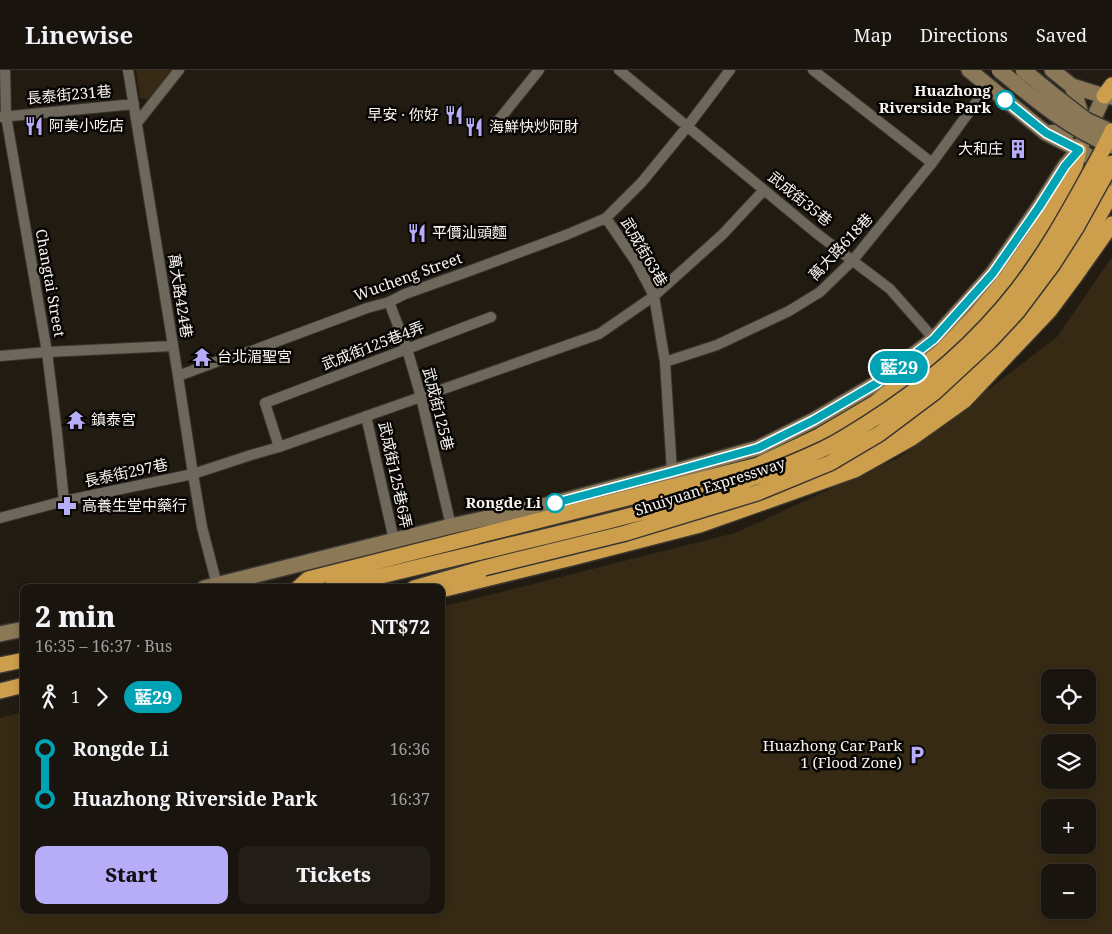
<!DOCTYPE html>
<html lang="en">
<head>
<meta charset="utf-8">
<style>
  :root { --surface:#19140e; --page:#221d17; --text:#f1f3f6; --muted:#9f9e9e; --line:#37332e; --accent:#b6acf8 }
  body { margin:0; font-family:"Noto Serif","Noto Sans TC",serif; background:var(--page); color:var(--text); height:100vh; display:flex; flex-direction:column; font-size:19px; white-space:nowrap }
  * { box-sizing:border-box; margin:0 }
  p { font-size:16px; color:var(--muted) }
  .icon { flex:none; width:28px; height:28px; fill:none; stroke:currentColor; stroke-width:2; stroke-linecap:round; stroke-linejoin:round }
  .map { position:relative; flex:1; overflow:hidden }
  .drawer { position:absolute; left:20px; top:514px; width:425px; height:330px; display:flex; flex-direction:column; background:var(--surface); border-radius:10px; box-shadow:0 2px 8px #0003,0 0 0 1px var(--line) }
  .drawer>* { flex:none }
  .badge { padding:0 10px; border-radius:16px; font-size:18px; line-height:32px }
  .controls { position:absolute; left:1041px; top:599px; display:grid; gap:10px }
  .controls a { display:grid; place-items:center; width:55px; height:55px; border-radius:10px; background:var(--surface); box-shadow:0 2px 8px #0003,0 0 0 1px var(--line); font-size:25px }
  .map>.badge { position:absolute; translate:-50% -50%; box-shadow:0 0 0 2px #fff }
  .legs { display:flex; align-items:center; gap:8px; height:55px; padding:0 15px; font-size:16px }
  .legs p { margin-inline-start:auto }
  .headline { display:flex; align-items:center; justify-content:space-between; height:85px; padding:0 15px }
  h1 { font-size:28px; font-weight:800; line-height:38px }
  .cta { display:flex; gap:10px; margin-top:auto; padding:10px 15px }
  .cta a { flex:1; height:58px; border-radius:10px; background:var(--accent); color:#111; font-size:20px; font-weight:800; line-height:58px; text-align:center }
  .cta a+a { background:var(--page); color:var(--text) }
  ul { padding:0 15px; list-style:none }
  li { display:flex; align-items:center; gap:18px; height:50px; font-size:19px }
  li i { display:grid; place-items:center; width:8px; height:100%; margin:0 6px; background:currentColor }
  li i::after { content:''; width:12px; height:12px; margin:-6px; border:4px solid; border-radius:50%; background:var(--surface) }
  li p { margin-inline-start:auto }
  li:first-child i { background:linear-gradient(#0000 50%,currentColor 0) }
  li:last-child i { background:linear-gradient(currentColor 50%,#0000 0) }
  header { display:flex; align-items:center; gap:30px; box-sizing:border-box; height:70px; padding:0 25px; background:var(--surface); border-bottom:1px solid var(--line) }
  header strong { font-size:24px }
  nav { display:flex; gap:28px; margin-inline-start:auto; font-size:18px }
  .map>svg:first-child { display:block }
  .green { fill:#362a14; fill-rule:evenodd }
  .lines { fill:none; stroke-linecap:round; stroke-linejoin:round }
  .street-casing { stroke:#3a3630; stroke-width:12 }
  .secondary-casing { stroke:#3a3630; stroke-width:18 }
  .highway-casing { stroke:#3a3630; stroke-width:18 }
  .street { stroke:#6e675c; stroke-width:10 }
  .secondary { stroke:#8a7857; stroke-width:15 }
  .highway { stroke:#cd9f4c; stroke-width:15 }
  .secondary-bridge-casing { stroke:#3a3630; stroke-width:18; stroke-linecap:butt }
  .highway-bridge-casing { stroke:#3a3630; stroke-width:18; stroke-linecap:butt }
  .secondary-bridge { stroke:#8a7857; stroke-width:15 }
  .highway-bridge { stroke:#cd9f4c; stroke-width:15 }
  .line-1-casing { stroke:#fff; stroke-width:11 }
  .line-1 { stroke:#00a3b4; stroke-width:8 }
  .stop-1-dot { fill:#fff; stroke:#00a3b4; stroke-width:2.5 }
  .labels { text-anchor:middle; stroke-width:5; stroke-linejoin:round; paint-order:stroke }
  .stop-label { font-size:15px; font-weight:bold; fill:#f8f4ee; stroke:#080604; text-anchor:end }
  .street-label { font-size:15px; fill:#f8f4ee; stroke:#080604 }
  .poi-label { font-size:15px; fill:#f8f4ee; stroke:#080604; text-anchor:start }
</style>
</head>
<body>
<header>
<strong>Linewise</strong>
<nav><a>Map</a><a>Directions</a><a>Saved</a></nav>
</header>
<div class="map">
<svg width="1112" height="864" viewBox="0 0 1112 864">
  <rect width="100%" height="100%" fill="#211b12"/>
  <path class="green" d="M136 0H177L152 30 140 28Z
    M1112 187V864H0V648L24 642V840H441V537L735 463 900 387 1057 267ZM1050 608H1088V645H1050ZM1050 672H1088V710H1050ZM1050 738H1088V775H1050ZM1050 802H1088V840H1050Z"/>
  <g class="lines">
    <g class="street-casing">
      <path id="street" d="M5 0 6 46 47 282 57 363 64 431
        M128 0 178 306 193 404 202 457 217 515
        M619 0 816 163 890 219 934 269
        M813 0 932 93
        M1 47 134 34
        M137 53 179 0
        M494 56 539 0
        M606 148 636 192 654 226 665 292 672 402
        M389 232 407 279 421 327 451 456
        M0 286 47 282 173 276
        M665 292 717 275 789 241 820 222 853 190 932 93 988 16
        M178 306 232 286 252 281 262 277 367 238 389 232 405 224 472 200 566 165 606 148 642 112 687 57 730 0
        M366 346 394 470
        M279 377 265 333 491 247
        M0 448 64 431 193 404 251 385 279 377 599 264 654 226 723 164 764 120"/>
    </g>
    <g class="secondary-casing">
      <path id="secondary" d="M969 0 1046 63 1079 80 1093 89 1112 110
        M1052 0 1072 16 1104 26 1112 27
        M1046 63 1069 61 1080 40 1072 16
        M204 518 451 456 551 434 672 402 758 378 814 350 877 313 934 269 993 203 1039 137 1065 96 1079 80 1104 26
        M0 564 24 559"/>
    </g>
    <g class="highway-casing">
      <path id="highway" d="M1104 26 1112 15
        M843 389 872 380 884 374 956 322 1020 258 1052 220 1084 173 1112 123
        M298 518 308 509 758 395 819 366 875 333 941 282 975 246 1005 210 1032 171 1056 134 1074 101 1079 80
        M331 518 481 482
        M414 518 484 498
        M441 520 572 488 700 455 855 400 912 368 964 331 1050 240 1076 205 1112 154
        M0 595 24 590
        M0 621 24 615"/>
    </g>
    <use href="#street" class="street"/>
    <use href="#secondary" class="secondary"/>
    <use href="#highway" class="highway"/>
    <g class="secondary-bridge-casing">
      <path id="secondary-bridge" d="M999 0C1034 29 1070 59 1112 76
        M1023 0 1055 26 1086 50 1112 62"/>
    </g>
    <g class="highway-bridge-casing">
      <path id="highway-bridge" d="M481 482C596 454 714 430 821 380 837 373 852 363 866 354 923 318 976 273 1018 219 1043 187 1064 150 1084 114 1093 97 1104 79 1112 61
        M484 498 626 463 757 423 830 393 879 364 935 322 990 271 1017 242 1053 194 1076 158 1112 93"/>
    </g>
    <use href="#secondary-bridge" class="secondary-bridge"/>
    <use href="#highway-bridge" class="highway-bridge"/>
  </g>
  <g class="lines">
    <g class="line-1-casing">
      <path id="line-1" d="M555 433 672 402 758 378 814 350 877 313 934 269 993 203 1039 137 1065 96 1079 80 1046 63 1005 30"/>
    </g>
    <use href="#line-1" class="line-1"/>
  </g>
  <defs>
    <g id="restaurant-bare" transform="scale(1.5)"><path d="M-5-6h1v4h1v-4h1v4h1v-4h1v5L-1.5 .5V6h-2V.5L-5-1ZM5-6V6H3V1.5H1.5Q1.5-4 5-6Z" fill="#b6acf8" stroke="#080604" stroke-width="2.5" paint-order="stroke"/></g>
    <g id="building-bare" transform="scale(1.5)"><path d="M-4-6H4V6H1V3H-1V6H-4ZM-2.5-4.3h1.7v1.8h-1.7ZM.8-4.3h1.7v1.8H.8ZM-2.5-1h1.7V.8h-1.7ZM.8-1h1.7V.8H.8Z" fill="#b6acf8" stroke="#080604" stroke-width="2.5" paint-order="stroke"/></g>
    <g id="temple-bare" transform="scale(1.5)"><path d="M0-6L5-2H3V0L6.5 2.5H4V6H1.5V3h-3V6H-4V2.5H-6.5L-3 0V-2H-5Z" fill="#b6acf8" stroke="#080604" stroke-width="2.5" paint-order="stroke"/></g>
    <g id="pharmacy-bare" transform="scale(1.5)"><path d="M-2-6h4v4h4v4h-4v4h-4v-4h-4v-4h4Z" fill="#b6acf8" stroke="#080604" stroke-width="2.5" paint-order="stroke"/></g>
    <g id="parking-bare" transform="scale(1.5)"><path d="M-3.5-5.5H1a3.5 3.5 0 0 1 0 7H-1V5.5H-3.5ZM-1-3.4V-.6H.8a1.4 1.4 0 0 0 0-2.8Z" fill="#b6acf8" stroke="#080604" stroke-width="2.5" paint-order="stroke"/></g>
  </defs>
  <g fill-rule="evenodd">
    <use href="#restaurant-bare" x="454" y="45"/>
    <use href="#restaurant-bare" x="34" y="56"/>
    <use href="#restaurant-bare" x="474" y="57"/>
    <use href="#building-bare" x="1018" y="79"/>
    <use href="#restaurant-bare" x="417" y="163"/>
    <use href="#temple-bare" x="202" y="287"/>
    <use href="#temple-bare" x="76" y="350"/>
    <use href="#pharmacy-bare" x="67" y="436"/>
    <use href="#parking-bare" x="917" y="685"/>
  </g>
  <g class="stop-1-dot">
    <circle cx="1005" cy="30" r="9"/>
    <circle cx="555" cy="433" r="9"/>
  </g>
  <g class="labels">
    <g class="stop-label">
      <text x="991" y="26">Huazhong<tspan x="991" dy="17">Riverside Park</tspan></text>
      <text x="541" y="438">Rongde Li</text>
    </g>
    <g class="street-label">
      <text transform="translate(69 25) rotate(-5)" y="5">長泰街231巷</text>
      <text transform="translate(800 129) rotate(39)" y="5">武成街35巷</text>
      <text transform="translate(841 177) rotate(-47)" y="5">萬大路618巷</text>
      <text transform="translate(644 182) rotate(60)" y="5">武成街63巷</text>
      <text transform="translate(408 207) rotate(-20)" y="5">Wucheng Street</text>
      <text transform="translate(50 213) rotate(80)" y="5">Changtai Street</text>
      <text transform="translate(180 226) rotate(81)" y="5">萬大路424巷</text>
      <text transform="translate(373 276) rotate(-21)" y="5">武成街125巷4弄</text>
      <text transform="translate(438 339) rotate(76)" y="5">武成街125巷</text>
      <text transform="translate(126 403) rotate(-12)" y="5">長泰街297巷</text>
      <text transform="translate(395 405) rotate(78)" y="5">武成街125巷6弄</text>
      <text transform="translate(710 417) rotate(-18)" y="5">Shuiyuan Expressway</text>
    </g>
    <g class="poi-label">
      <text x="439" y="50" text-anchor="end">早安 · 你好</text>
      <text x="49" y="61">阿美小吃店</text>
      <text x="489" y="62">海鮮快炒阿財</text>
      <text x="1003" y="84" text-anchor="end">大和庄</text>
      <text x="432" y="168">平價汕頭麵</text>
      <text x="217" y="292">台北湄聖宮</text>
      <text x="91" y="355">鎮泰宮</text>
      <text x="82" y="441">高養生堂中藥行</text>
      <text x="902" y="681" text-anchor="end">Huazhong Car Park<tspan x="902" dy="17">1 (Flood Zone)</tspan></text>
    </g>
  </g>
</svg>
<div class="controls">
<a><svg class="icon" aria-label="locate" viewBox="0 0 24 24"><circle cx="12" cy="12" r="6"/><path d="M12 2v4M12 18v4M2 12h4M18 12h4"/></svg></a>
<a><svg class="icon" aria-label="layers" viewBox="0 0 24 24"><path d="M12 4l9 5-9 5-9-5zM3 14l9 5 9-5"/></svg></a>
<a>+</a>
<a>−</a>
</div>
<b class="badge" style="left:899px;top:297px;background:#00a3b4;color:#fff">藍29</b>
<section class="drawer">
<div class="headline"><div><h1>2 min</h1><p>16:35 – 16:37 · Bus</p></div><b>NT$72</b></div>
<div class="legs"><svg class="icon" aria-label="walk" viewBox="0 0 24 24"><circle cx="13" cy="4" r="2"/><path d="M13 8l-2 6 4 7M11 14l-3 7M7 12l3-4h3l4 4"/></svg>1<svg class="icon" aria-label="forward" viewBox="0 0 24 24"><path d="M9 5l7 7-7 7"/></svg><b class="badge" style="background:#00a3b4;color:#fff">藍29</b></div>
<ul>
<li><i style="color:#00a3b4"></i><b>Rongde Li</b><p>16:36</p></li>
<li><i style="color:#00a3b4"></i><b>Huazhong Riverside Park</b><p>16:37</p></li>
</ul>
<div class="cta"><a>Start</a><a>Tickets</a></div>
</section>
</div>
</body>
</html>
